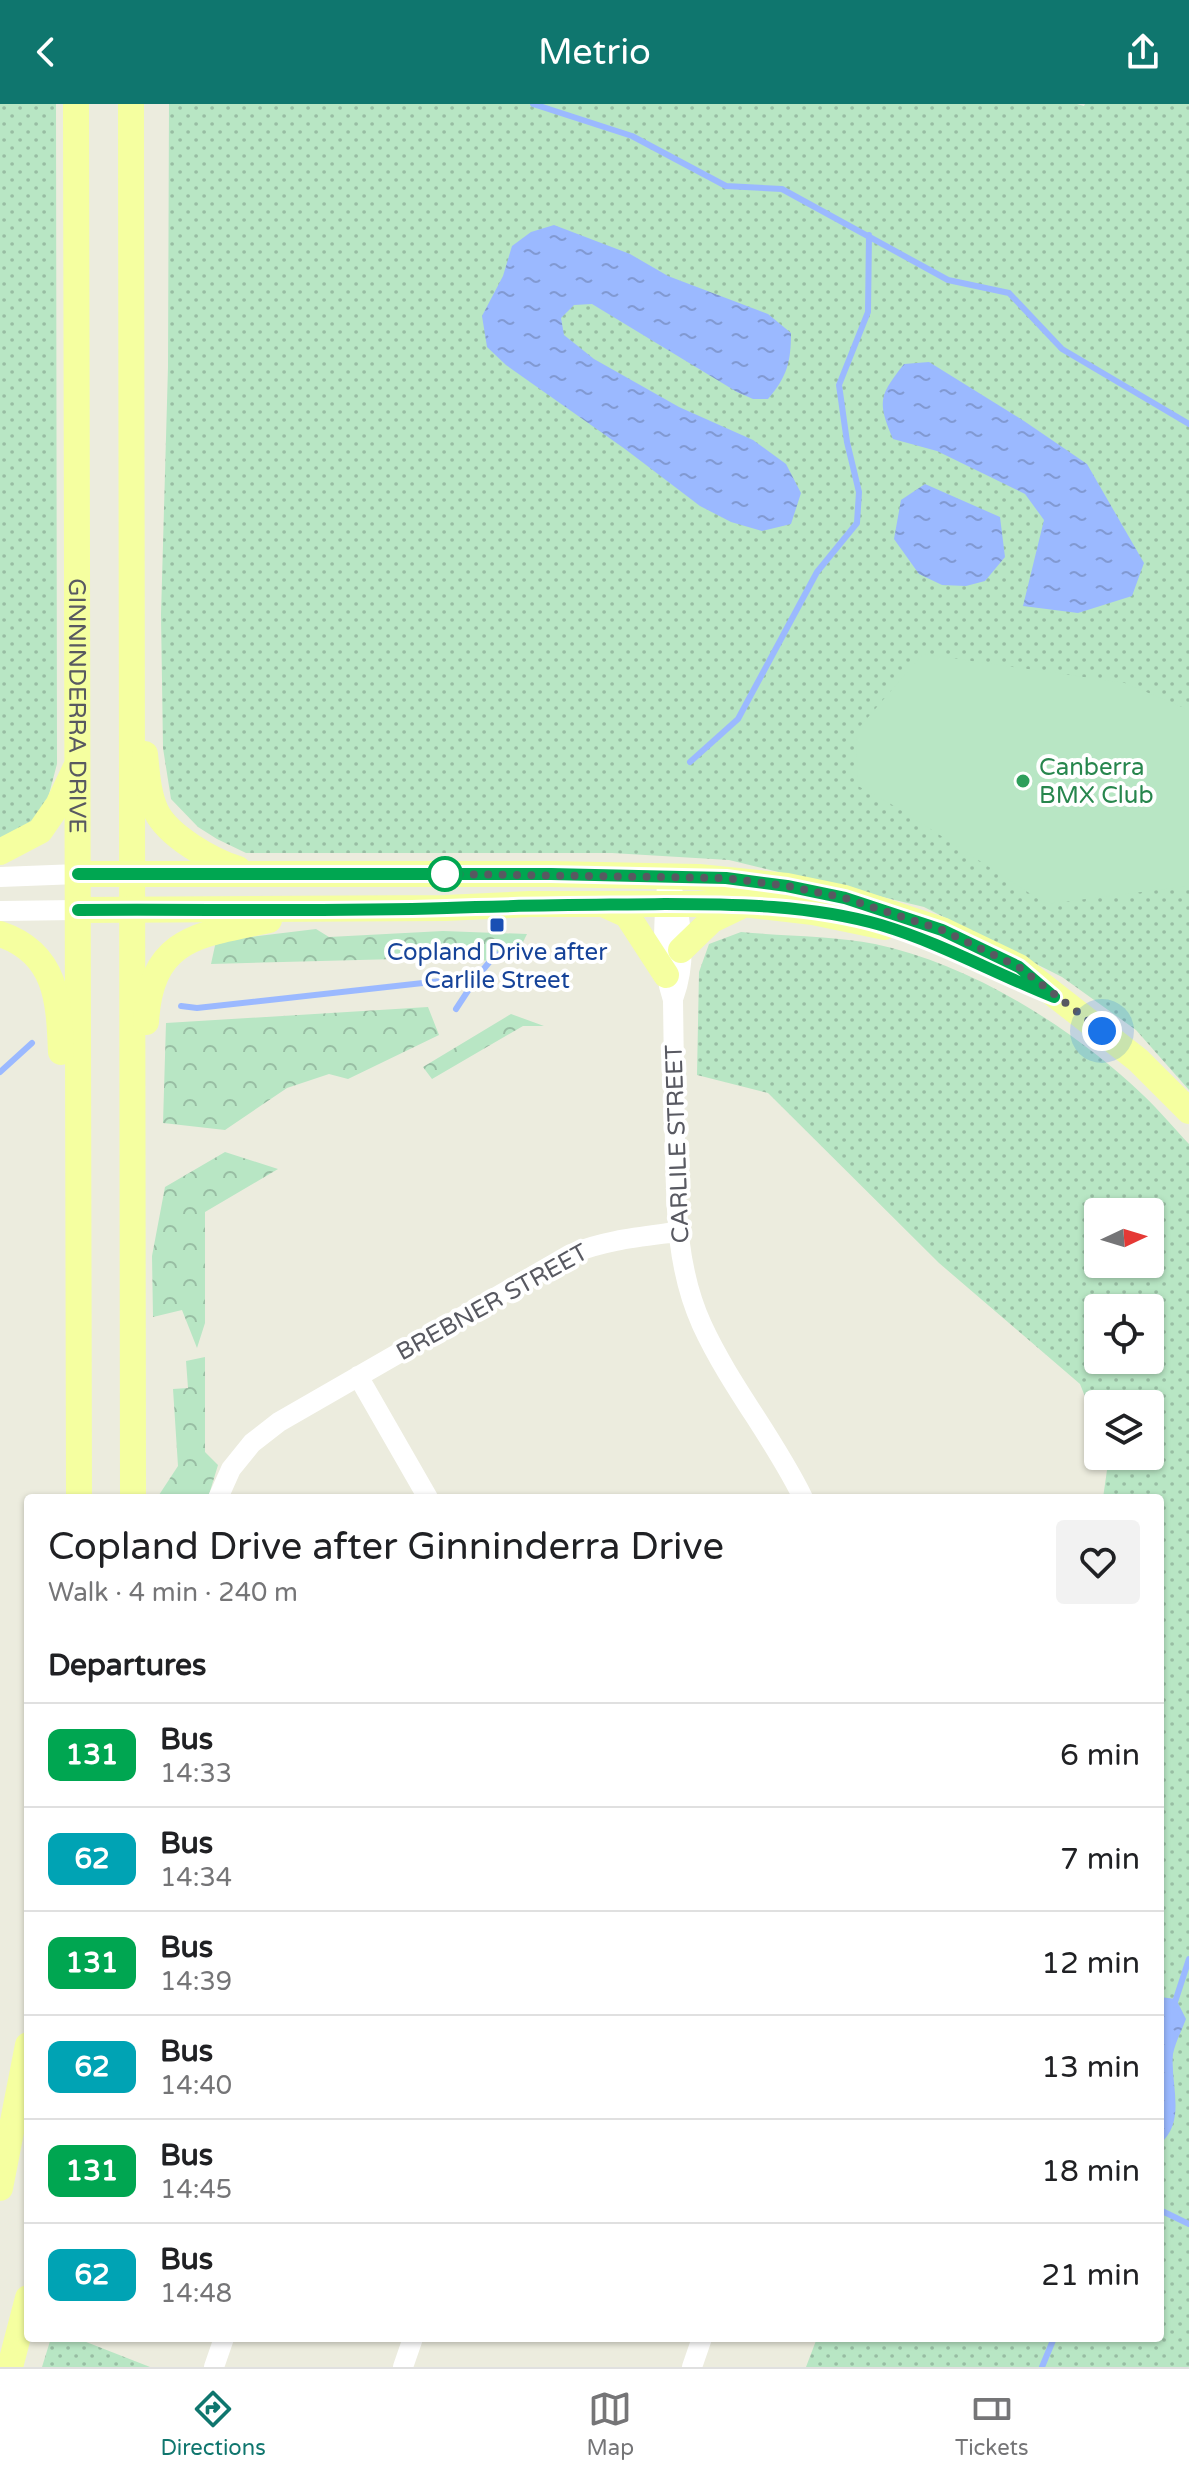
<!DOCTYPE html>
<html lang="en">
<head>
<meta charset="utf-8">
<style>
  :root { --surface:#fff; --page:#f2f2f2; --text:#202124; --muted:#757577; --line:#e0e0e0; --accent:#0f766e }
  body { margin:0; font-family:"Varela Round",sans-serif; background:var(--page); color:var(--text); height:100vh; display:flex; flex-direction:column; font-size:30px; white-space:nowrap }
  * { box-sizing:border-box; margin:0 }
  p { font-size:26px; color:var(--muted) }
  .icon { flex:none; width:44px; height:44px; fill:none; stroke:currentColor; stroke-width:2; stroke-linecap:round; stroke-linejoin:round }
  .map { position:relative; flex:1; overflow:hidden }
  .sheet { position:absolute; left:24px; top:1390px; width:1140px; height:848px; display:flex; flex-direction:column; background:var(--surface); border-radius:8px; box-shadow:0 2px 6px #0004 }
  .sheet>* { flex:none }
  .badge { padding:0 16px; border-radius:12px; font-size:28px; line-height:52px }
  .needle { width:52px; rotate:86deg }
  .fabs { position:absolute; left:1084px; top:1094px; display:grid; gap:16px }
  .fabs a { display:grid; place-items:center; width:80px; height:80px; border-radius:8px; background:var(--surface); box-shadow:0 2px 6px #0004; font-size:40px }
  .you { position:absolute; width:40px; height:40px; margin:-20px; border:6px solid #fff; border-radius:50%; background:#1a73e8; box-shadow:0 0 0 12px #1a73e833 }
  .map>.badge { position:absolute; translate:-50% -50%; box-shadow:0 0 0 4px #fff }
  h2 { padding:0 24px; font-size:30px; line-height:72px }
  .round { display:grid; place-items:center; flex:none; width:84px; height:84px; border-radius:8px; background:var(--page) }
  .headline { display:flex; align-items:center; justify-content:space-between; height:136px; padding:0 24px }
  h1 { font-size:38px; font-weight:600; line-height:60px }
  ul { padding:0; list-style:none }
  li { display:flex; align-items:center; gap:24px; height:104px; padding:0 24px; border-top:2px solid var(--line) }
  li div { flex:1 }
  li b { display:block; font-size:30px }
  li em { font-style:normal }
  li .badge { min-width:88px; font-weight:700; text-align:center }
  header { display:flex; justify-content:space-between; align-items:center; height:104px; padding:0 24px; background:var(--accent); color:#fff; font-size:36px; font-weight:600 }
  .tab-bar { display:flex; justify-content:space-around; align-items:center; height:112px; border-top:2px solid var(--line); background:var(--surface); font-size:22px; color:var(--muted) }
  .tab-bar a { display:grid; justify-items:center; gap:4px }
  .tab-bar .current { color:var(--accent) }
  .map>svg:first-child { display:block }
  .forest { fill:url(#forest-crowns) }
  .park { fill:url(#park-dots); fill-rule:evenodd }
  .garden { fill:#b8e6c4 }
  .water { fill:url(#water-ripples) }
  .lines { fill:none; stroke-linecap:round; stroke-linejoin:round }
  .stream { stroke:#9bb9ff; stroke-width:6 }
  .minor { stroke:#fff; stroke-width:20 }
  .major { stroke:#f5ffa0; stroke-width:26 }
  .line-casing { stroke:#fff; stroke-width:18 }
  .line { stroke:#00a651; stroke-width:12 }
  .walk { stroke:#585961; stroke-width:8; stroke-dasharray:0 14.4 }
  .leisure-dot { fill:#2e9e5b; stroke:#fff; stroke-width:3 }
  .stop-dot { fill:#fff; stroke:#00a651; stroke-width:4 }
  .transit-dot { fill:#1a4fb4; stroke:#fff; stroke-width:3 }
  .labels { text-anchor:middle; stroke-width:8; stroke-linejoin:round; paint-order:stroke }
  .street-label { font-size:24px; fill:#585961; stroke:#fff }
  .leisure-label { font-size:24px; fill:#27864d; stroke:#fff; text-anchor:start }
  .transit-label { font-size:24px; fill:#164399; stroke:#fff }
</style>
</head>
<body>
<header><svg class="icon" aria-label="back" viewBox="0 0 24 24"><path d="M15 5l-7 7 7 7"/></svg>Metrio<svg class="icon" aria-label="share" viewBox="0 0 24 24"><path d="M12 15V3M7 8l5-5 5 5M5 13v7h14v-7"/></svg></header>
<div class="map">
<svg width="1189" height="2263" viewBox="0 0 1189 2263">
  <defs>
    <pattern id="forest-crowns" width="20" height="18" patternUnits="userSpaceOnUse" patternTransform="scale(2)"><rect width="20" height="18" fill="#b8e6c4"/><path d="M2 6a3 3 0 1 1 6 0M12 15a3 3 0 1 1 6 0" fill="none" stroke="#98bda3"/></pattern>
    <pattern id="park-dots" width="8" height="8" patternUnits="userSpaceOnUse" patternTransform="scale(2)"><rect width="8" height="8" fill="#b8e6c4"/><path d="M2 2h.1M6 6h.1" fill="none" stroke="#98bda3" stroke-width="1.8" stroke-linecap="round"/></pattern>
    <pattern id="water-ripples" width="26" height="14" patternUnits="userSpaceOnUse" patternTransform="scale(2)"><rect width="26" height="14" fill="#9bb9ff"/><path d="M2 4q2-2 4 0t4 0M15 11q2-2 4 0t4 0" fill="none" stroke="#8199d2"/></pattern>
  </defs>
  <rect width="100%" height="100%" fill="#ececde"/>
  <path class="forest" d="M316 825 329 833 443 827 527 830 513 858 435 854 211 860 216 837Z
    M428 903 439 931 348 975 329 970 287 984 225 1026 163 1019 166 919Z
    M511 910 544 922H523L432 975 423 963Z
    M225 1048 278 1065 205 1108V1219L197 1244 182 1206 153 1213 152 1152 165 1083Z
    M205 1253V1348L218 1361 208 1394H157L178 1362 173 1285 188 1284 186 1257Z"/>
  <path class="park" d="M0 0H56L57 660 44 709 0 742Z
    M169 0H1077L1084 2 1085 0H1189V986L1136 926 1062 873 924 803 729 756 612 749H246L217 735 198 723 171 695 163 644 161 511 168 263Z
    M741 828C783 832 835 832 875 840 971 860 1073 924 1143 991 1159 1006 1174 1024 1189 1040V2263H806L817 2234H1160V1394H1103L1109 1352H1150V1300H1098V1325L1080 1280 939 1159 768 989 697 971 699 868 709 840ZM1098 1108H1150V1160H1098ZM1098 1204H1150V1256H1098Z
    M51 2234H76L150 2263H42Z"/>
  <path class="garden" d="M923 550 1125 579 1189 606V782L1046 800 898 704 858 682 856 627Z"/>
  <path class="water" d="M554 121 630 150 668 172 768 210 791 229C791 258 787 273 768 295H753L737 288 592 200 574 201 561 214 564 231 594 255 679 303 753 336 786 360 801 389 791 420 762 427 731 418 700 402 625 345 506 261 487 243 482 212 503 172 512 142 531 128Z
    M929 258 1024 317 1087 360 1144 459 1132 492 1078 509 1023 502 1044 416 1025 390 937 347 893 335C877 297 879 292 904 260Z
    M925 380 1000 413 1005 453 985 477 966 482 942 481 919 470 894 435 901 396Z
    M1160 1893 1176 1895 1186 1915C1182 1926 1175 1939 1173 1950 1170 1981 1187 2016 1160 2040Z"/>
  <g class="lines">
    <path class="stream" d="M533 0 632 32 726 82 782 85 948 176 1009 189 1062 245 1189 320
      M690 658 738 615 817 468 857 419 859 388 847 338 839 281 868 208 869 131
      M181 902 197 904 477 873 496 850
      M456 905 477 873
      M0 968 32 939
      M1174 1901 1189 1855
      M1160 2106 1189 2120
      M1042 2263 1054 2234"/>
    <path class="minor" d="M668 772C664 812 660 858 673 896 674 945 674 993 675 1042 676 1103 676 1164 702 1221 730 1282 774 1334 803 1394
      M0 773 78 770
      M672 786C683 819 686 859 674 892
      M0 807 78 806
      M358 1272 428 1394
      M218 1394 231 1365 252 1339 279 1318 571 1150C605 1136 640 1133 677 1128
      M214 2263 224 2234
      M403 2263 413 2234
      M692 2263 702 2234"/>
    <g class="major">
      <path id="s1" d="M76 0 79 1394"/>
      <path d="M131 0 133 1394"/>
      <path d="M145 650C147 670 148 689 156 707 168 732 212 757 238 765"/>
      <path d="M0 748 40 727 58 701 75 665"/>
      <path d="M78 770H551L699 773 787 782 845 794 942 826 1019 863 1138 956 1189 1007"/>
      <path d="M605 801 627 811 666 871"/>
      <path d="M78 806 445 804 529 800H742L813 808 885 823"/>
      <path d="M0 830C57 849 59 897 61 948"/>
      <path d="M681 846 712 816 739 803"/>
      <path d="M146 918C151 832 200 831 269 816"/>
      <path d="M0 2084 28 1941"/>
      <path d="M10 2263 28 2194"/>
    </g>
  </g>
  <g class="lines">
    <g class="line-casing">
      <path id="line" d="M78 806C201 805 324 808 447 804 520 801 592 801 665 800 736 800 811 801 881 821 941 839 996 870 1054 893L1019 863 942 826 845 794 787 782 726 774 551 770H78"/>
    </g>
    <use href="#line" class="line"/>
    <path class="walk" d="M445 770 726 774 787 782 845 794 942 826 1019 863 1102 927"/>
  </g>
  <circle class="leisure-dot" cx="1023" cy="677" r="8"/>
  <circle class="stop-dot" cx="445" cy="770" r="16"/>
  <rect class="transit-dot" x="489" y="813" width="16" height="16" rx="4"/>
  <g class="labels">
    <g class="street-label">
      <text dy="8" stroke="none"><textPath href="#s1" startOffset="602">GINNINDERRA DRIVE</textPath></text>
      <text transform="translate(677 1040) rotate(-92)" y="8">CARLILE STREET</text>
      <text transform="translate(492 1198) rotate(-29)" y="8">BREBNER STREET</text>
    </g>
    <g class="leisure-label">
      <text x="1039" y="671">Canberra<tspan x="1039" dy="28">BMX Club</tspan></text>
    </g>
    <g class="transit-label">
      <text x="497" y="856">Copland Drive after<tspan x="497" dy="28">Carlile Street</tspan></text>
    </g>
  </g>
</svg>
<div class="fabs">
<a><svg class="needle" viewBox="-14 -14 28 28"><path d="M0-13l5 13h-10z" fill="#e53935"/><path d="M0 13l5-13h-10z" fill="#757577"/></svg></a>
<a><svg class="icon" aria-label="locate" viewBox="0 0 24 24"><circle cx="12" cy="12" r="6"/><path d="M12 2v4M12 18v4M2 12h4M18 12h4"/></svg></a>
<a><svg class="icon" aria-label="layers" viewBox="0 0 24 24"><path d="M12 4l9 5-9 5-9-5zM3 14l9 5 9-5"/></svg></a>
</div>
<div class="you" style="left:1102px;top:927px"></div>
<section class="sheet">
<div class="headline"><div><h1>Copland Drive after Ginninderra Drive</h1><p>Walk · 4 min · 240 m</p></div><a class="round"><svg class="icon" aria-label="heart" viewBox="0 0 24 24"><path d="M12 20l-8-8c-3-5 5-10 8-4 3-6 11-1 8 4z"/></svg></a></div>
<h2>Departures</h2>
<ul>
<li><span class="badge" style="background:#00a651;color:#fff">131</span><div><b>Bus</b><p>14:33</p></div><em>6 min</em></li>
<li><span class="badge" style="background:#00a3b4;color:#fff">62</span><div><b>Bus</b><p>14:34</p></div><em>7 min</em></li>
<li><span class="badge" style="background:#00a651;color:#fff">131</span><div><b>Bus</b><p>14:39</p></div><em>12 min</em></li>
<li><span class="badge" style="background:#00a3b4;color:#fff">62</span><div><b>Bus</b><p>14:40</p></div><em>13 min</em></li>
<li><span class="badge" style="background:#00a651;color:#fff">131</span><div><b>Bus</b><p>14:45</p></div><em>18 min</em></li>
<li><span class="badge" style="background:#00a3b4;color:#fff">62</span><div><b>Bus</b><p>14:48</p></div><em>21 min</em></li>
</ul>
</section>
</div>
<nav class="tab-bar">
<a class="current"><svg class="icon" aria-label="directions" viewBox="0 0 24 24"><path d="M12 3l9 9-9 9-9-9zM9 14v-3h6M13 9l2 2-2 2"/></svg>Directions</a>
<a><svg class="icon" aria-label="map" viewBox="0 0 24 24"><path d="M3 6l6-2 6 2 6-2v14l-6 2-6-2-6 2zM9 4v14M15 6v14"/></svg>Map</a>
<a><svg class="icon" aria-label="tickets" viewBox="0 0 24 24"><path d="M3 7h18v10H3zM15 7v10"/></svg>Tickets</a>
</nav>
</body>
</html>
